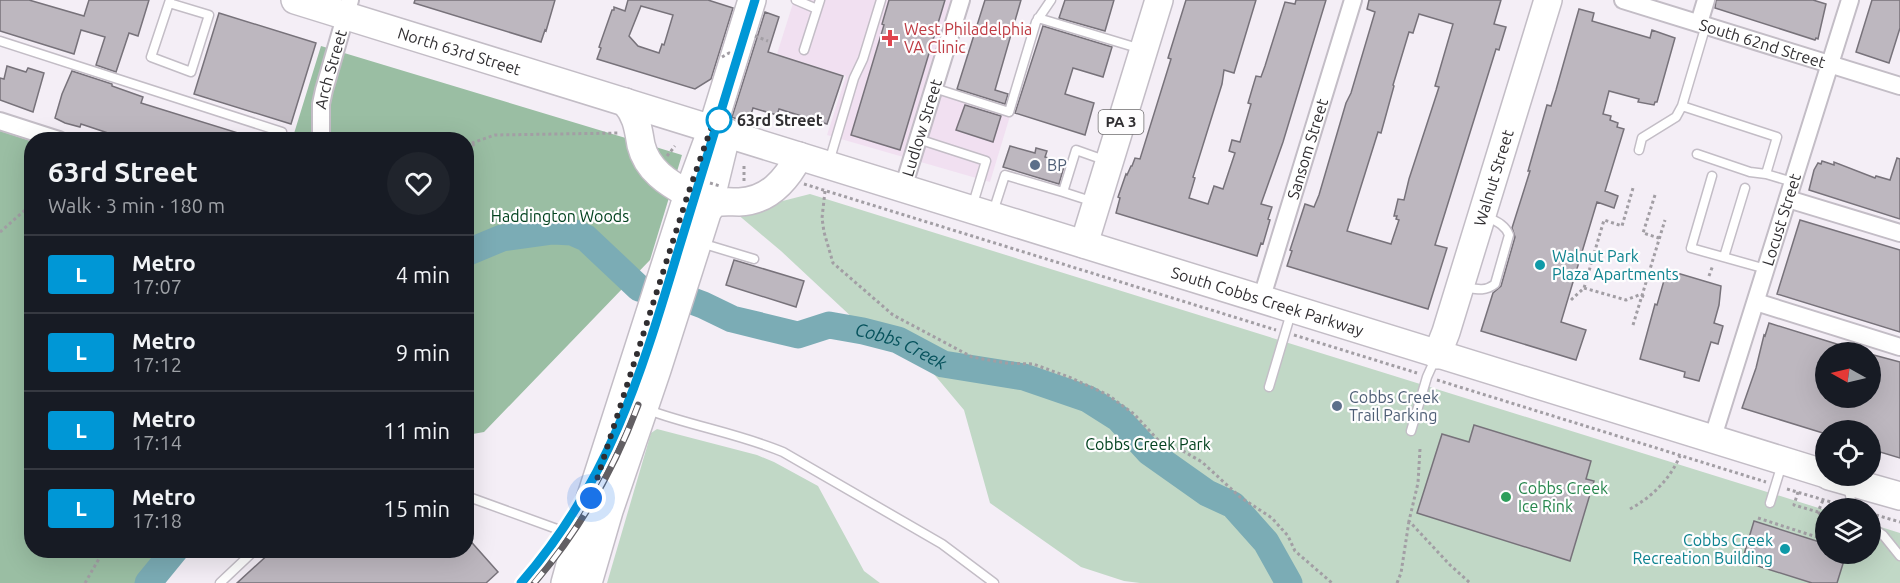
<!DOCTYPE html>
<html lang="en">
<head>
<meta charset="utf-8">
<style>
  :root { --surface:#171b24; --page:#20242c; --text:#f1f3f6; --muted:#9ea1a6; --line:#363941 }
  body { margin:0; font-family:Ubuntu,sans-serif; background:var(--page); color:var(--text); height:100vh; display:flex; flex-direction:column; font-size:22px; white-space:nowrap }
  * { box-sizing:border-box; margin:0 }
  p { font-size:20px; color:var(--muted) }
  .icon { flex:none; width:33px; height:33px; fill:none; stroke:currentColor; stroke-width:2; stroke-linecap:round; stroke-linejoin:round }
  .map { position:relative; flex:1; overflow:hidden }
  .drawer { position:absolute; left:24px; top:132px; width:450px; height:426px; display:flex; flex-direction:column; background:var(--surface); border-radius:24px; box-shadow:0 6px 24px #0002 }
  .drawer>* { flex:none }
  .badge { padding:0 12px; border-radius:4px; font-size:21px; line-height:39px }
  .needle { width:39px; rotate:278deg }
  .tools { position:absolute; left:1815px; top:342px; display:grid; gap:12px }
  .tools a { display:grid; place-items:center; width:66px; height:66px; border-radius:50%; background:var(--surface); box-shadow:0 6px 24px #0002; font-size:30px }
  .you { position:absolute; width:30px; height:30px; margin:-15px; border:4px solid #fff; border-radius:50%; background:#1a73e8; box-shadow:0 0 0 9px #1a73e833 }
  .map>.badge { position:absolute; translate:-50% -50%; box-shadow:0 0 0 3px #fff }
  .round { display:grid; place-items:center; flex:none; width:63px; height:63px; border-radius:32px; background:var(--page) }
  .overview { display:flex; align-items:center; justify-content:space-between; height:102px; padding:0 24px }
  h1 { font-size:28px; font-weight:700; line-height:45px }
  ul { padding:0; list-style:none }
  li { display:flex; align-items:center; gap:18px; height:78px; padding:0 24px; border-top:2px solid var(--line) }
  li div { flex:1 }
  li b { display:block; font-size:22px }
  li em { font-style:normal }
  li .badge { min-width:66px; font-weight:700; text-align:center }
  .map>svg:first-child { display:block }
  .commercial { fill:#f1e0f1 }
  .green { fill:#c1d8c6 }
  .forest { fill:#9abea3 }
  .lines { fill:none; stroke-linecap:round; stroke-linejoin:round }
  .river { stroke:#7bacb5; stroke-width:27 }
  .building { fill:#bdb7bf; stroke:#77727a; stroke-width:1.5; fill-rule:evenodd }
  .lane-casing { stroke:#c3bdc6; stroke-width:11 }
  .street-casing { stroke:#c3bdc6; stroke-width:20 }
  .primary-casing { stroke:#c3bdc6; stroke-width:30 }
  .path { stroke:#a29ea4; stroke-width:3; stroke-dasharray:3 3; stroke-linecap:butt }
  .lane { stroke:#fff; stroke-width:8 }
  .street { stroke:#fff; stroke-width:16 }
  .primary { stroke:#fff; stroke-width:27 }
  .rail-casing { stroke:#625f63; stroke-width:7 }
  .rail { stroke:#fefdfe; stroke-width:4.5; stroke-dasharray:14; stroke-linecap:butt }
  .path-bridge { stroke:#a29ea4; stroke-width:3; stroke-dasharray:3 3; stroke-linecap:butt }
  .line-casing { stroke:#fff; stroke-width:14 }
  .line { stroke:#0097d6; stroke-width:9 }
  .walk { stroke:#302e31; stroke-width:6; stroke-dasharray:0 10.8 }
  .health-dot { fill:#e0444e; stroke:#fefdfe; stroke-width:2 }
  .stop-dot { fill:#fff; stroke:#0097d6; stroke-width:3 }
  .service-dot { fill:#5c6f8a; stroke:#fefdfe; stroke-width:2 }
  .culture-dot { fill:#0f9aa8; stroke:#fefdfe; stroke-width:2 }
  .leisure-dot { fill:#2e9e5b; stroke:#fefdfe; stroke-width:2 }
  .labels { text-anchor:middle; stroke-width:4.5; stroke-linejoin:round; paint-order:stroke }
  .shield { fill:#fefdfe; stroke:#6e6c6e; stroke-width:1.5 }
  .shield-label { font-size:15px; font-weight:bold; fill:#302e31 }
  .health-label { font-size:16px; fill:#be3a42; stroke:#fefdfe; text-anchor:start }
  .street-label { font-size:16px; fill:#302e31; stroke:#fefdfe }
  .stop-label { font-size:16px; font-weight:bold; fill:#302e31; stroke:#fefdfe; text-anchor:start }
  .service-label { font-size:16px; fill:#4e5e75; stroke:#fefdfe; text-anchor:start }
  .park-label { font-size:16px; fill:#03421f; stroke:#fefdfe }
  .culture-label { font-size:16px; fill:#0d838f; stroke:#fefdfe; text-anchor:start }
  .leisure-label { font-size:16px; fill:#27864d; stroke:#fefdfe; text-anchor:start }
  .water-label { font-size:18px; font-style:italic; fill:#06525c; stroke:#fefdfe }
</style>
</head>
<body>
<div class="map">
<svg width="1900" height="583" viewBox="0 0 1900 583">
  <rect width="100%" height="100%" fill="#f4eef6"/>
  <path class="commercial" d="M794 0H953L927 91 1010 116 990 182 827 135 846 76 777 54Z"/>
  <path class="green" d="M810 194 1825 510 1826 554H1870L1871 524 1900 533V583H1140L1124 581 1081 567 990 503 964 410 922 360 871 335 781 251 736 213Z
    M657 429 757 455 774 462 818 486 864 571 880 583H607L651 433Z"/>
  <path class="forest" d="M321 46 682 155 650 260 484 432 467 435 466 140H292Z
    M0 131 31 141 32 550 175 551 147 583H0Z"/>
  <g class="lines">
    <g class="river">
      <path id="s1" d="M466 253 502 238 553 231 572 232 586 238 639 288 687 299 703 305 732 319 798 335 829 325 863 331 898 340 943 364 1024 377 1088 399 1118 418 1149 452 1207 493 1233 505 1266 542 1289 583"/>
      <path d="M148 583 175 550"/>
    </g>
  </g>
  <path class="building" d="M0 0H29L84 16 89 0H149L138 36 129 33 116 72 96 65 105 37 81 30 74 54 0 31Z
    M415 0H555L546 31 545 30 541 42 414 3Z
    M628 0H708L733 8 711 79 695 89 597 59 601 48 599 47 612 10H614V7L625 11ZM641 6 673 15 664 45 662 44 659 53 638 46 629 36Z
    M889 0H945L900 150 851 135 884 25 882 24Z
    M985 0H1021L995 90 1008 94 1005 104 957 89Z
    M1065 0H1114L1105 31 1059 18Z
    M1186 0H1256L1234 73 1224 70 1222 84 1193 177 1195 178 1189 198 1208 204 1214 186 1223 189 1235 153 1229 151 1232 140 1240 142 1251 104 1248 103 1256 76 1261 77 1265 66 1285 2 1295 4 1296 0H1326L1283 142 1261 204 1272 207 1268 219 1270 220 1263 244 1261 243 1257 256 1116 213 1120 198 1118 197 1126 174 1127 175 1131 166H1132L1135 158 1140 159 1171 59 1168 58Z
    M1369 0H1501L1494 24 1506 27 1499 50 1496 49 1435 245 1447 248 1428 309 1287 266 1292 251 1290 250 1305 204 1314 207 1319 195 1346 103 1351 93 1375 12 1367 9ZM1419 14 1453 24 1435 86 1439 87 1409 179 1404 200 1398 199 1394 216H1397L1396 219 1399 220 1391 244 1347 231 1378 132 1381 133 1394 86 1393 85 1409 32 1413 33Z
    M1716 0H1813L1826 4 1818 39 1816 38 1815 40 1715 8Z
    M1872 0H1900V28L1889 63 1856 52Z
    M1579 9 1594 13 1592 21 1650 38 1652 30 1675 38 1657 102H1655L1654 105 1638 102 1639 99 1609 91 1603 114 1611 116 1610 120 1618 123 1617 127 1624 129 1605 191 1618 196 1614 208 1597 202 1561 322 1586 330 1576 360 1481 331 1493 293 1501 286 1515 237 1512 228 1530 171H1528L1547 105 1551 106 1556 90Z
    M765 12 779 17 768 52 843 76 827 124 779 109 777 115 753 108 748 124 732 117Z
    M219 13 316 43 291 124 194 94Z
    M1043 26 1112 47 1103 77 1073 68 1065 94 1094 103 1085 135 1015 113Z
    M7 66 26 72 28 68 44 73 33 112 0 100V78L4 79Z
    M72 71 112 84V86L143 97 141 103 251 137V140H129L81 124 80 127 65 123 55 118 62 94Z
    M965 105 1001 116 993 142 956 130Z
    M1010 146 1035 153 1036 148 1047 151 1045 157 1065 163 1059 184 1003 167Z
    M1897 158 1900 159V219L1809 190 1814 170 1818 163 1821 164 1822 161 1834 165V162L1875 178 1876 176 1890 180Z
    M1800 220 1900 250V332L1777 294Z
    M734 260 804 281 796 307 726 285Z
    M1667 270 1721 286 1719 305 1714 323 1723 326 1718 344 1711 342 1699 381 1684 377 1685 372 1640 359 1655 304 1657 305Z
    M1769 323 1856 350 1855 352H1826V398H1870V354L1900 362V458L1870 449V430H1826V434L1742 408 1756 368 1764 335 1765 336Z
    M1474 425 1591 461 1586 479 1594 481 1570 561 1417 513 1442 434 1469 442Z
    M1754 521 1826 544V554H1846L1837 583H1812L1742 561Z
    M466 536 498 572 486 583H237L273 550H466Z"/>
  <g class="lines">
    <g class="lane-casing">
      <path id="lane" d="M796 0 817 9
        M169 3 209 15 191 72 151 57 170 0
        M1038 18 1141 49
        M0 41 282 132
        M804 50 820 0
        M934 88 1009 112 1036 22 1051 0
        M1682 106 1777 137 1766 174 1793 182
        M918 139 986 161 972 207
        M1639 150 1642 138 1676 117 1682 106 1706 25
        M1697 154 1750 172 1766 174
        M829 162 854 78 863 59 881 0
        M1712 176 1691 248 1766 269
        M1063 192 1094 202
        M993 212 1005 175 1063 192 1076 150 1107 161
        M701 243 754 259
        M1724 257 1745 188
        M1464 287C1476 289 1485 292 1495 284L1509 235C1505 224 1495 221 1485 216
        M1269 387 1291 313
        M648 410C692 426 740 434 783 452L942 544 994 583
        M1411 431 1427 377 1436 357
        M1848 487 1853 508
        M466 496 557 529 573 541
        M1770 503 1782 464
        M1870 526 1883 535 1900 556
        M220 583 255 550"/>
    </g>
    <g class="street-casing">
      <g id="street">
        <path id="s2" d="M1623 0 1900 86"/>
        <path d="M1699 23 1706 0"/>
        <path d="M0 121 59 140"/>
        <path id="s3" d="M321 140V104L324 90 350 0"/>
        <path id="s4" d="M903 188 961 0"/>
        <path d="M1788 199 1900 233"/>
        <path id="s5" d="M1261 300 1353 0"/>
        <path d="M1756 302 1900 347"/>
        <path id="s6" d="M1712 440 1850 0"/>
      </g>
    </g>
    <g class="primary-casing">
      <g id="primary">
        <path id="s7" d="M295 0 1826 474"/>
        <path d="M625 102C637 116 638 128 641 145 647 170 668 183 688 194"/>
        <path d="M708 210 715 203C723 201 731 202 739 202 768 201 786 181 799 156"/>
        <path d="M1084 244 1159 0"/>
        <path id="s8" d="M1437 355 1446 332 1548 0"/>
        <path d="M1829 476 1900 496"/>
        <path d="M565 583 576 543 688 194 712 129 752 0"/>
        <path d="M588 583 609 511 657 370 708 210 727 132"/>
      </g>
    </g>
    <path class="path" d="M767 121 769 112
      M466 145 495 135 620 133
      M466 156 474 144
      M667 156 675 146
      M744 181V166
      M804 184 1276 330
      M825 191 822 218 824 232 833 263 893 315 972 357 1006 363 1033 364 1069 377 1108 395 1134 414 1159 441 1183 451 1202 462 1240 497 1272 518 1288 536 1295 551 1332 583
      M1655 195 1643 233 1659 238
      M0 232 32 204
      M1709 276 1713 265
      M1584 288 1626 300 1639 295 1646 297
      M1571 300 1584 288 1604 220 1622 226 1633 188
      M1633 325 1665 220
      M1294 335 1417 373
      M1437 380 1766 482
      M1420 449 1418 483 1409 521 1450 565 1470 583
      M1787 489 1841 505
      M1798 492 1794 505 1818 512 1823 500
      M1630 509C1652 497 1670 479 1680 456
      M1818 512 1826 521
      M1876 515 1900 522
      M1758 518 1826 540
      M85 583 104 550
      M1397 583 1401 573 1409 521"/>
    <use href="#lane" class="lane"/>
    <use href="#street" class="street"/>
    <use href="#primary" class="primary"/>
    <g class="rail-casing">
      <path id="rail" d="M522 583C612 479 643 368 682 239 706 160 731 80 755 0
        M534 583C579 531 614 469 638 405"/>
    </g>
    <use href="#rail" class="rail"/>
    <path class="path-bridge" d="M755 36 768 41
      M722 57 729 53 736 56
      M691 177 698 179
      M710 183 720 186"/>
  </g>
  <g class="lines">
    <g class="line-casing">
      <path id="line" d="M521 583C610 481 641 374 679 248 704 165 730 83 755 0"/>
    </g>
    <use href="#line" class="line"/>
    <path class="walk" d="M591 498 688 194 715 117 719 120"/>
  </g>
  <path class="health-dot" d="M887 29h6v6h6v6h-6v6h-6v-6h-6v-6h6z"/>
  <circle class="stop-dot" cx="719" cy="120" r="12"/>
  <g class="service-dot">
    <circle cx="1035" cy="165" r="6"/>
    <circle cx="1337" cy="406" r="6"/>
  </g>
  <g class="culture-dot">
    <circle cx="1540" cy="265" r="6"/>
    <circle cx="1785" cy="549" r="6"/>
  </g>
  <circle class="leisure-dot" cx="1506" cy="497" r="6"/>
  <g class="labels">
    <rect class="shield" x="1098.5" y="110" width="45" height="24" rx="4.5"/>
    <g class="shield-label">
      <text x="1121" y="127">PA 3</text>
    </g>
    <g class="health-label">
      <text x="904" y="35">West Philadelphia<tspan x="904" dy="18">VA Clinic</tspan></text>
    </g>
    <g class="street-label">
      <text dy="6" stroke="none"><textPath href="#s2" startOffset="146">South 62nd Street</textPath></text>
      <text dy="6" stroke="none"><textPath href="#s7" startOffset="172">North 63rd Street</textPath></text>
      <text dy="6" stroke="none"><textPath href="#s3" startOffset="72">Arch Street</textPath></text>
      <text dy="6" stroke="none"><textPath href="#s4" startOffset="63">Ludlow Street</textPath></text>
      <text dy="6" stroke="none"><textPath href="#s5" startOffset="158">Sansom Street</textPath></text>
      <text dy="6" stroke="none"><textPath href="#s8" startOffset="186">Walnut Street</textPath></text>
      <text dy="6" stroke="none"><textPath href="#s6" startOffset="231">Locust Street</textPath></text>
      <text dy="6" stroke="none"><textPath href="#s7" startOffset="1018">South Cobbs Creek Parkway</textPath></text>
    </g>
    <g class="stop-label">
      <text x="737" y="126">63rd Street</text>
    </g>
    <g class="service-label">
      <text x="1047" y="171">BP</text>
      <text x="1349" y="403">Cobbs Creek<tspan x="1349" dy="18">Trail Parking</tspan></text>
    </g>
    <g class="park-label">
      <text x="560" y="222">Haddington Woods</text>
      <text x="1148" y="450">Cobbs Creek Park</text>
    </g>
    <g class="culture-label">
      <text x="1552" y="262">Walnut Park<tspan x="1552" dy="18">Plaza Apartments</tspan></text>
      <text x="1773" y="546" text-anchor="end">Cobbs Creek<tspan x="1773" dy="18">Recreation Building</tspan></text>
    </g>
    <g class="leisure-label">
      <text x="1518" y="494">Cobbs Creek<tspan x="1518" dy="18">Ice Rink</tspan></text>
    </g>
    <g class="water-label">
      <text dy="6" stroke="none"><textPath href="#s1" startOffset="472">Cobbs Creek</textPath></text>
    </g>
  </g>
</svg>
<div class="tools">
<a><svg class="needle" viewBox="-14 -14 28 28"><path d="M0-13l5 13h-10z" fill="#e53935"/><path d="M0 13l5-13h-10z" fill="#9ea1a6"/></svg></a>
<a><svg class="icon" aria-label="locate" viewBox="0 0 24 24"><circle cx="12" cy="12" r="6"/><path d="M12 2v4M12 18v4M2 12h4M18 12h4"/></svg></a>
<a><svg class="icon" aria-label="layers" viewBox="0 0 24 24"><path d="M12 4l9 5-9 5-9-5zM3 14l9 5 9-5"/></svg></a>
</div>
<div class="you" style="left:591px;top:498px"></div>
<section class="drawer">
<div class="overview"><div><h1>63rd Street</h1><p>Walk · 3 min · 180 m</p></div><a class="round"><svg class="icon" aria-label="heart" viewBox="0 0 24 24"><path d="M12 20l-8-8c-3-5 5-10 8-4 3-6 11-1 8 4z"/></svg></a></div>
<ul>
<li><span class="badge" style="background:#0097d6;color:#fff">L</span><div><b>Metro</b><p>17:07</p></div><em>4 min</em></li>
<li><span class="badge" style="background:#0097d6;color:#fff">L</span><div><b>Metro</b><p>17:12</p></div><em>9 min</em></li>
<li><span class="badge" style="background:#0097d6;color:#fff">L</span><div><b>Metro</b><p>17:14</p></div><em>11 min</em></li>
<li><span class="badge" style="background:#0097d6;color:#fff">L</span><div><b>Metro</b><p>17:18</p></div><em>15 min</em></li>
</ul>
</section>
</div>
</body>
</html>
